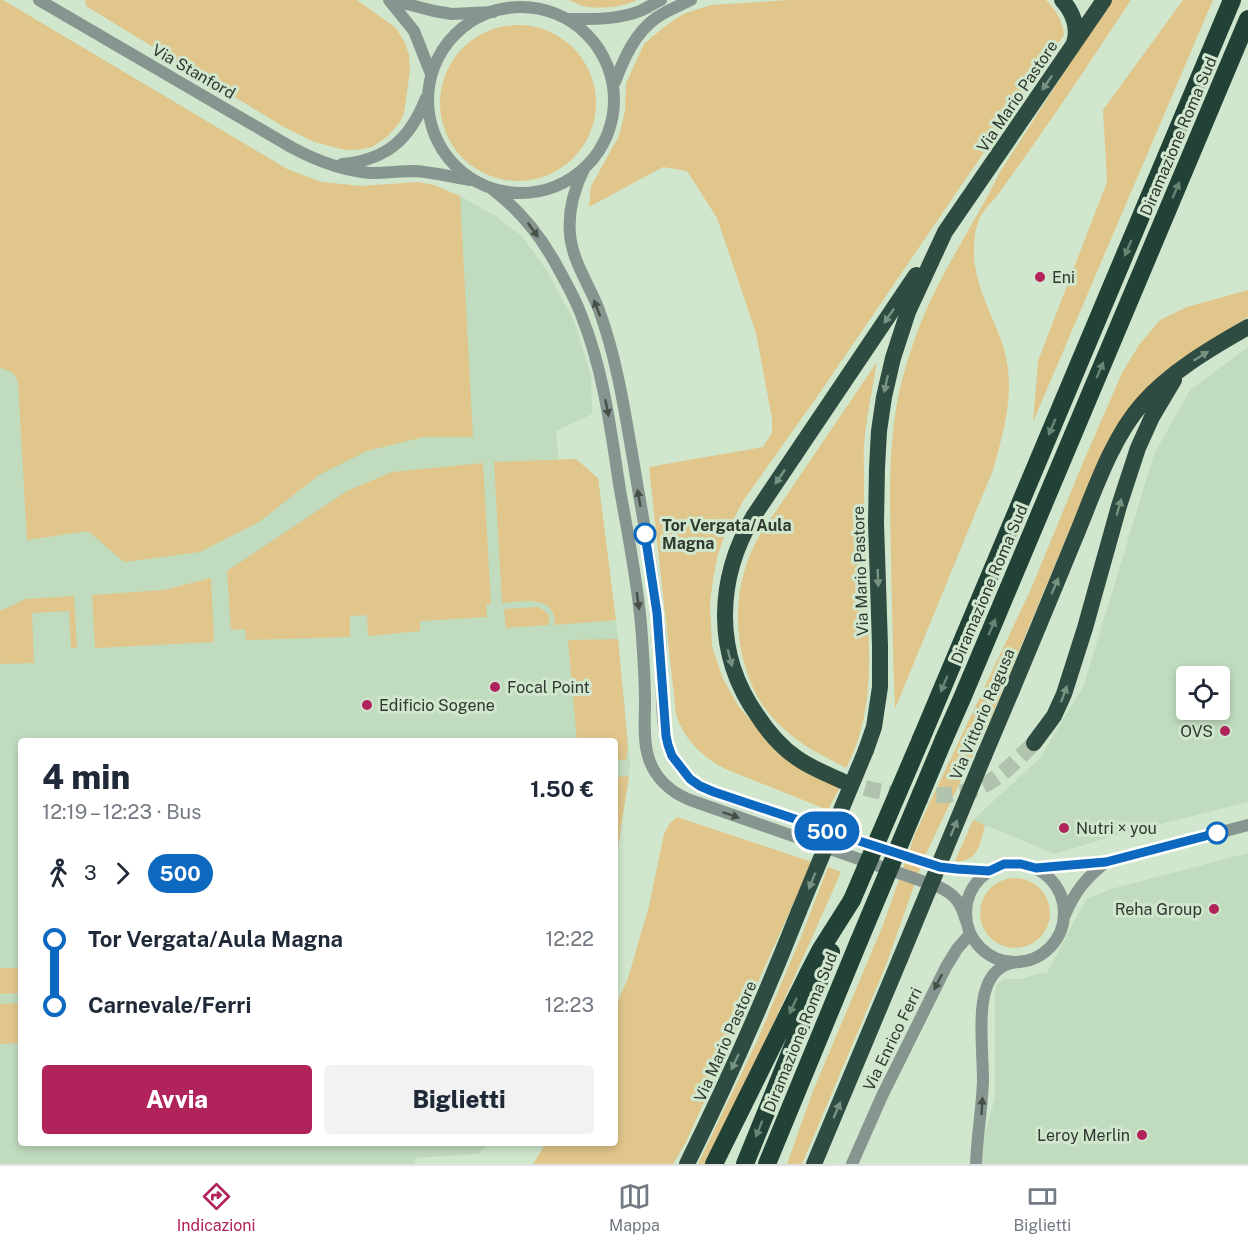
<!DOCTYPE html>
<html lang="it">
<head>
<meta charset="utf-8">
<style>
  :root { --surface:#fff; --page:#f2f2f3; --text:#1f2937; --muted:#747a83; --line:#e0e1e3; --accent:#b1235b }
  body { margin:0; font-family:"Public Sans",sans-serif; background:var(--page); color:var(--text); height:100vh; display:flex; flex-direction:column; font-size:22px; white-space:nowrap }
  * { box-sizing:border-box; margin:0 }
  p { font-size:20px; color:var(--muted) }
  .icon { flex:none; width:33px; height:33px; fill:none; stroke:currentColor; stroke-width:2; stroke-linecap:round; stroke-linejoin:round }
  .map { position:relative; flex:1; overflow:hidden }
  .side { position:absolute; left:18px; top:738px; width:600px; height:408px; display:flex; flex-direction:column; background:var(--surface); border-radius:6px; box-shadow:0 3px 9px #0003 }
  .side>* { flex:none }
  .badge { padding:0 12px; border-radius:20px; font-size:21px; line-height:39px }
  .tools { position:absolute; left:1176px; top:666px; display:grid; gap:12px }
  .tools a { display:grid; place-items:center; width:54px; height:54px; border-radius:6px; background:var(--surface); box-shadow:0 3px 9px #0003; font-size:30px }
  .map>.badge { position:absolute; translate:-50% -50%; box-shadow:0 0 0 3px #fff }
  .legs { display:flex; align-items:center; gap:9px; height:66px; padding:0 24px; font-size:20px }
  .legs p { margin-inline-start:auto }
  .headline { display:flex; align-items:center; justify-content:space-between; height:102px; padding:0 24px }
  h1 { font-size:33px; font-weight:800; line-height:45px }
  .action { display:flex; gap:12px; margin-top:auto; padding:12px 24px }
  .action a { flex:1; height:69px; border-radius:6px; background:var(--accent); color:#fff; font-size:24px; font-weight:800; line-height:69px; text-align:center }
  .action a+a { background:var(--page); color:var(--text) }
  ul { padding:0 24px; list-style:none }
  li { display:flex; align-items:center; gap:21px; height:66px; font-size:22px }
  li i { display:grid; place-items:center; width:9px; height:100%; margin:0 8px; background:currentColor }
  li i::after { content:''; width:15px; height:15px; margin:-8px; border:4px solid; border-radius:50%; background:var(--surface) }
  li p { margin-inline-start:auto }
  li:first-child i { background:linear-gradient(#0000 50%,currentColor 0) }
  li:last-child i { background:linear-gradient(currentColor 50%,#0000 0) }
  .tabs { display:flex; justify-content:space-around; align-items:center; height:84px; border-top:2px solid var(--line); background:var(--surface); font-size:16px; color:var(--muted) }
  .tabs a { display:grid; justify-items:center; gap:3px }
  .tabs .active { color:var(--accent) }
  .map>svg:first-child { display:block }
  .built { fill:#c0dbbd; fill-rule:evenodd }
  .green { fill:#e1c68b }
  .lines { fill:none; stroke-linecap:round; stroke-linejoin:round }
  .trunk-tunnel { stroke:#b0c4ad; stroke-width:16; stroke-dasharray:16 8; stroke-linecap:butt }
  .minor { stroke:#86958f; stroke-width:12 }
  .tertiary { stroke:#86958f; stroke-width:12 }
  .trunk { stroke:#2f4c42; stroke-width:16 }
  .motorway { stroke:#224237; stroke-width:18 }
  .trunk-bridge { stroke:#2f4c42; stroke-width:16 }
  .motorway-bridge { stroke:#224237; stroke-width:18 }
  .oneway { fill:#779281 }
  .oneway2 { fill:#688473 }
  .oneway3 { fill:#465047 }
  .line-1-casing { stroke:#fff; stroke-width:14 }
  .line-1 { stroke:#0c69bf; stroke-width:9 }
  .poi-dot { fill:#b1235b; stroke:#d0e7cd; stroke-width:2 }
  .stop-1-dot { fill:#fff; stroke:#0c69bf; stroke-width:3 }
  .labels { text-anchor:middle; stroke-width:6; stroke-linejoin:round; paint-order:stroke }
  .street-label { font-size:16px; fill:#30392f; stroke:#d0e7cd }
  .poi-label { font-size:16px; fill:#30392f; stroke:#d0e7cd; text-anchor:start }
  .stop-label { font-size:16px; font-weight:bold; fill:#30392f; stroke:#d0e7cd; text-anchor:start }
</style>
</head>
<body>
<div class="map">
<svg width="1248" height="1164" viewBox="0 0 1248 1164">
  <rect width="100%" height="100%" fill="#d0e7cd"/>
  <path class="built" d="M0 0H3L287 169 322 182 361 186 418 182 434 185 460 196 496 216 522 236 547 271 574 321 591 376 592 414 556 431 557 444 559 459H576L598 478 618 639 630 765 615 867V741H21V1143H489L478 1154 415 1158V1164H0Z
    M1248 347V802L1110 837 1055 854 973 820 1040 758 1084 685 1154 454 1190 390ZM1220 676V710H1186V676Z
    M1248 853V1164H983L982 1144 995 1098V993L997 985 1004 979H1022L1036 974 1047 973 1086 899 1111 889Z"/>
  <path class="green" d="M0 0H3L287 169 322 182 361 186 418 182 434 185 460 196 473 437H424L367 451 319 475 259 522 200 552 124 562 88 531 27 540 18 382C15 373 9 370 0 368Z
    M85 0H357L396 28 405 43 409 55 410 71 404 113 400 122 387 137 372 147 356 150H347L337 148 314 142 284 127 86 6Z
    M568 0H637C623 7 604 9 587 7 581 6 574 2 568 0Z
    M790 0H1046C1057 11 1062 20 1064 35L821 391 743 501 723 540 718 554 713 579 710 604 711 626 712 646 723 679 739 707 761 732 841 785 828 810 728 770C705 760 683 739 676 714L649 467 763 447 772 433V418L756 333 717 218 687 171 663 167 589 207 591 186 619 136 625 111 626 83 644 44 664 27 683 14 711 5Z
    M1111 0H1131C1099 48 1067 97 1034 144 1022 161 1009 179 997 196 992 202 986 207 982 214 976 223 974 238 974 249 973 285 994 316 1004 349 1016 391 1004 430 993 470L895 709C893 659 892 609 891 559 890 509 888 458 896 409 900 382 909 355 918 330 939 274 974 225 1000 172Z
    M1183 0H1213L1033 422 1038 361 1107 182 1103 110Z
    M440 103a78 78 0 1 1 156 0a78 78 0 1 1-156 0Z
    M1248 290V317L1192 352 1093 474 992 715 924 858 886 965 802 1164H787L813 1091 883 925 915 834 1031 589 1082 465 1122 373 1139 345 1160 320 1187 307Z
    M877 362C873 386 868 410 865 434 863 449 864 465 864 480 864 507 864 535 865 562 867 631 880 705 846 768 828 758 807 749 791 735 780 726 770 716 762 704 737 665 731 610 746 566 749 555 754 546 759 536Z
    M576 459 598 478 616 620 555 625C555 620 554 615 552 611 543 596 517 602 502 603L494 462Z
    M483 463 491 604 486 605 487 617 420 621V631L368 636 367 615 350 616V637L246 640 245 629 231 630 227 571 347 491 392 472Z
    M211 578 214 642 95 648 92 595 164 590Z
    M74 596 77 648H71L69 611 32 613 34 663 0 664V611L26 599Z
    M537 607 542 609 549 615V625L506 628 504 609Z
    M618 639 628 746 626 760H615V741H577L568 640Z
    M629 776 615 867V777Z
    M677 817 812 862 686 1142 673 1164H533L546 1143H615V1008L628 978 649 906 664 834 670 823Z
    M973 820 985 825C980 844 978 863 955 861Z
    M828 867 841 872C798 970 754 1068 707 1164H698L757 1041 801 937Z
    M980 913a35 35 0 1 1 70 0a35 35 0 1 1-70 0Z
    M0 968H21V993L0 994Z
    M21 1003V1043L0 1044V1004Z"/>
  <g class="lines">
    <path class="trunk-tunnel" d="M842 781C854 784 866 789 878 791 911 797 959 800 988 783 1005 773 1020 757 1034 743"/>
    <path class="minor" d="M389 0 414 31 431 74
      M391 0 434 11 452 14 493 12
      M852 1164 882 1096 946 967 957 949 970 934
      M976 1164C977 1136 982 1109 983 1081 983 1056 978 1011 986 989 991 973 1002 963 1019 962"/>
    <path class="tertiary" d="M39 0 291 147C315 160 344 171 371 173 386 173 400 171 414 171 433 172 451 177 470 180
      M428 100a93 93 0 1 1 186 0a93 93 0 1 1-186 0Z
      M567 19C591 19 617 20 640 11 647 8 654 3 661 0
      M615 82C624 58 635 33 656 18 667 10 679 6 691 0
      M342 164C387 160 410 139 426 98
      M584 169C574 189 568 211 570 234 572 261 590 286 599 310 617 359 625 413 634 465 643 521 655 578 660 635 663 670 659 710 667 743 670 756 680 768 689 778 708 796 767 809 794 818 804 822 814 826 823 830 862 844 901 854 940 867L957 869 989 871
      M492 189C521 211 541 236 558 268 567 284 576 300 582 317 604 372 611 432 620 490 628 534 637 579 641 624 643 650 645 676 645 702 645 719 643 738 648 756 654 777 670 792 690 800L939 887C956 895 961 903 966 921
      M966 913a49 49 0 1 1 98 0a49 49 0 1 1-98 0Z
      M1036 868 1106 862 1248 825
      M1065 915C1075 891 1086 878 1106 862"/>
    <path class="trunk" d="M1062 0C1073 12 1079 28 1074 43
      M1034 743 1054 716 1064 694 1085 628 1119 506 1138 448 1152 417 1174 380
      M866 750 874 727 880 687V646L876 523 877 468 879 431 884 397 893 358 908 312 945 232 1104 0
      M984 756C1015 684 1045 611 1075 538 1093 495 1111 439 1142 404 1170 372 1211 348 1248 327
      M842 781C827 774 811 768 797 758 781 747 768 732 757 715 714 654 716 580 753 517L916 275
      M687 1164C728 1081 765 997 799 911
      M814 1164 900 959"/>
    <path class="motorway" d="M921 739 1232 0
      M944 739 963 696 1248 19
      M714 1164 809 972 821 949 852 900
      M745 1164 831 952
      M767 1164 859 941"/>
    <path class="trunk-bridge" d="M799 911 866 750
      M900 959 984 756"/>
    <path class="motorway-bridge" d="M852 900 921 739
      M859 941 944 739"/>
  </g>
  <defs><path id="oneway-solid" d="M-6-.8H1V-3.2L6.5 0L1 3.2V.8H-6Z" transform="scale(1.5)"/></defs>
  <g class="oneway">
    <use href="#oneway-solid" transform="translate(1047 83) rotate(124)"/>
    <use href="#oneway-solid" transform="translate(889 316) rotate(124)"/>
    <use href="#oneway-solid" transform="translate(1201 356) rotate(-32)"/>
    <use href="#oneway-solid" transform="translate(886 384) rotate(102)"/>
    <use href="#oneway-solid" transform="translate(780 477) rotate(124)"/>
    <use href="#oneway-solid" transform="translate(1119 507) rotate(-74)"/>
    <use href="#oneway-solid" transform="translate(878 578) rotate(88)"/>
    <use href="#oneway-solid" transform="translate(1055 586) rotate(-67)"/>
    <use href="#oneway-solid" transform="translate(730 658) rotate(75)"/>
    <use href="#oneway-solid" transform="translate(1064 694) rotate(-70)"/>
    <use href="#oneway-solid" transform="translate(954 828) rotate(-67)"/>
    <use href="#oneway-solid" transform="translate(812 881) rotate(112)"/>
    <use href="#oneway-solid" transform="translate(735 1062) rotate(115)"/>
    <use href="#oneway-solid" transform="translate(837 1110) rotate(-67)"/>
  </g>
  <g class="oneway2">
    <use href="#oneway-solid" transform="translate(1176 190) rotate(-67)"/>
    <use href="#oneway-solid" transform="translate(1128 248) rotate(113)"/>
    <use href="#oneway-solid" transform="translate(1100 370) rotate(-67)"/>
    <use href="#oneway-solid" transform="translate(1052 427) rotate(113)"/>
    <use href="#oneway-solid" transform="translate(992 627) rotate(-67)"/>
    <use href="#oneway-solid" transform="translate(944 684) rotate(113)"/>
    <use href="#oneway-solid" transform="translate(793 1006) rotate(115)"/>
    <use href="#oneway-solid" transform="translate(759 1129) rotate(112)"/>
  </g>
  <g class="oneway3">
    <use href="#oneway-solid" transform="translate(533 230) rotate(54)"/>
    <use href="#oneway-solid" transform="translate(597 308) rotate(-111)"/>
    <use href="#oneway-solid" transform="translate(607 408) rotate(79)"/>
    <use href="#oneway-solid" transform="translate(639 498) rotate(-100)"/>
    <use href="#oneway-solid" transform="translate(638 601) rotate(82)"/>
    <use href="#oneway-solid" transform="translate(731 815) rotate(19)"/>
    <use href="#oneway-solid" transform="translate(938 982) rotate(117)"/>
    <use href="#oneway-solid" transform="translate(982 1106) rotate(-87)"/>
  </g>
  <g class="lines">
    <g class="line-1-casing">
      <path id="line-1" d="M645 534 657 613 666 736 668 745 672 756 690 779 700 786 714 792 795 819 825 830 940 867 957 869 989 871 1004 864H1021L1036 868 1106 862 1217 833"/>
    </g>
    <use href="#line-1" class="line-1"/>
  </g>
  <g class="poi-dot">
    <circle cx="1040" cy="277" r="6"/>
    <circle cx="495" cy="687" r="6"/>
    <circle cx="367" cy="705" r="6"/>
    <circle cx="1225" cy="731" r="6"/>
    <circle cx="1064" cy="828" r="6"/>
    <circle cx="1214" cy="909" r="6"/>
    <circle cx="1142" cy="1135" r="6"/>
  </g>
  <g class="stop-1-dot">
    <circle cx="645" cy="534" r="10"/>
    <circle cx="1217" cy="833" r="10"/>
  </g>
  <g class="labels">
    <g class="street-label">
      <text transform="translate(194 71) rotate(30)" y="6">Via Stanford</text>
      <text transform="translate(1017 96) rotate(-56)" y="6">Via Mario Pastore</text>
      <text transform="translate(1178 136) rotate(-67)" y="6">Diramazione Roma Sud</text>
      <text transform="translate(860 571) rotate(-92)" y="6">Via Mario Pastore</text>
      <text transform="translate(989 584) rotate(-67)" y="6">Diramazione Roma Sud</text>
      <text transform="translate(982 714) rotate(-67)" y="6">Via Vittorio Ragusa</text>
      <text transform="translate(800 1032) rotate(-68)" y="6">Diramazione Roma Sud</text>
      <text transform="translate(892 1039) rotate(-64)" y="6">Via Enrico Ferri</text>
      <text transform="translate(725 1041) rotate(-66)" y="6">Via Mario Pastore</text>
    </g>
    <g class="poi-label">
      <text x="1052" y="283">Eni</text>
      <text x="507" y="693">Focal Point</text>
      <text x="379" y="711">Edificio Sogene</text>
      <text x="1213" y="737" text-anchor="end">OVS</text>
      <text x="1076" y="834">Nutri × you</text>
      <text x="1202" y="915" text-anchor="end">Reha Group</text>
      <text x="1130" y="1141" text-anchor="end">Leroy Merlin</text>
    </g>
    <g class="stop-label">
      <text x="662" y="531">Tor Vergata/Aula<tspan x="662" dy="18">Magna</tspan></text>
    </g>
  </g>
</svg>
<div class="tools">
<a><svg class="icon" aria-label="locate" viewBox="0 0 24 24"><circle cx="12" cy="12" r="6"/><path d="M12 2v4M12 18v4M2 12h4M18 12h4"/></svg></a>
</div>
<b class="badge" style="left:827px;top:831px;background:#0c69bf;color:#fff">500</b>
<section class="side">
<div class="headline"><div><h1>4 min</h1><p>12:19 – 12:23 · Bus</p></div><b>1.50 €</b></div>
<div class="legs"><svg class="icon" aria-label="walk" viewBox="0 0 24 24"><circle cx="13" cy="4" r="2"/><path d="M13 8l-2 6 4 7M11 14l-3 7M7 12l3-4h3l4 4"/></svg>3<svg class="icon" aria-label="forward" viewBox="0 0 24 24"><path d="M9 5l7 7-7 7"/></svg><b class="badge" style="background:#0c69bf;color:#fff">500</b></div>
<ul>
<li><i style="color:#0c69bf"></i><b>Tor Vergata/Aula Magna</b><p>12:22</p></li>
<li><i style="color:#0c69bf"></i><b>Carnevale/Ferri</b><p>12:23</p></li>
</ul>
<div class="action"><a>Avvia</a><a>Biglietti</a></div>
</section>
</div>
<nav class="tabs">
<a class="active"><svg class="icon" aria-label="directions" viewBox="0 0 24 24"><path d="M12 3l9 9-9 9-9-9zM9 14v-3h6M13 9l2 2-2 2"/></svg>Indicazioni</a>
<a><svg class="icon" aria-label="map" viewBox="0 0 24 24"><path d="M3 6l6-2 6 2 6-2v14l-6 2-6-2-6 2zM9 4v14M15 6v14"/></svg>Mappa</a>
<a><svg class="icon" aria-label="tickets" viewBox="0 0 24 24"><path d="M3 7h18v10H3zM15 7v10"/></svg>Biglietti</a>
</nav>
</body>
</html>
